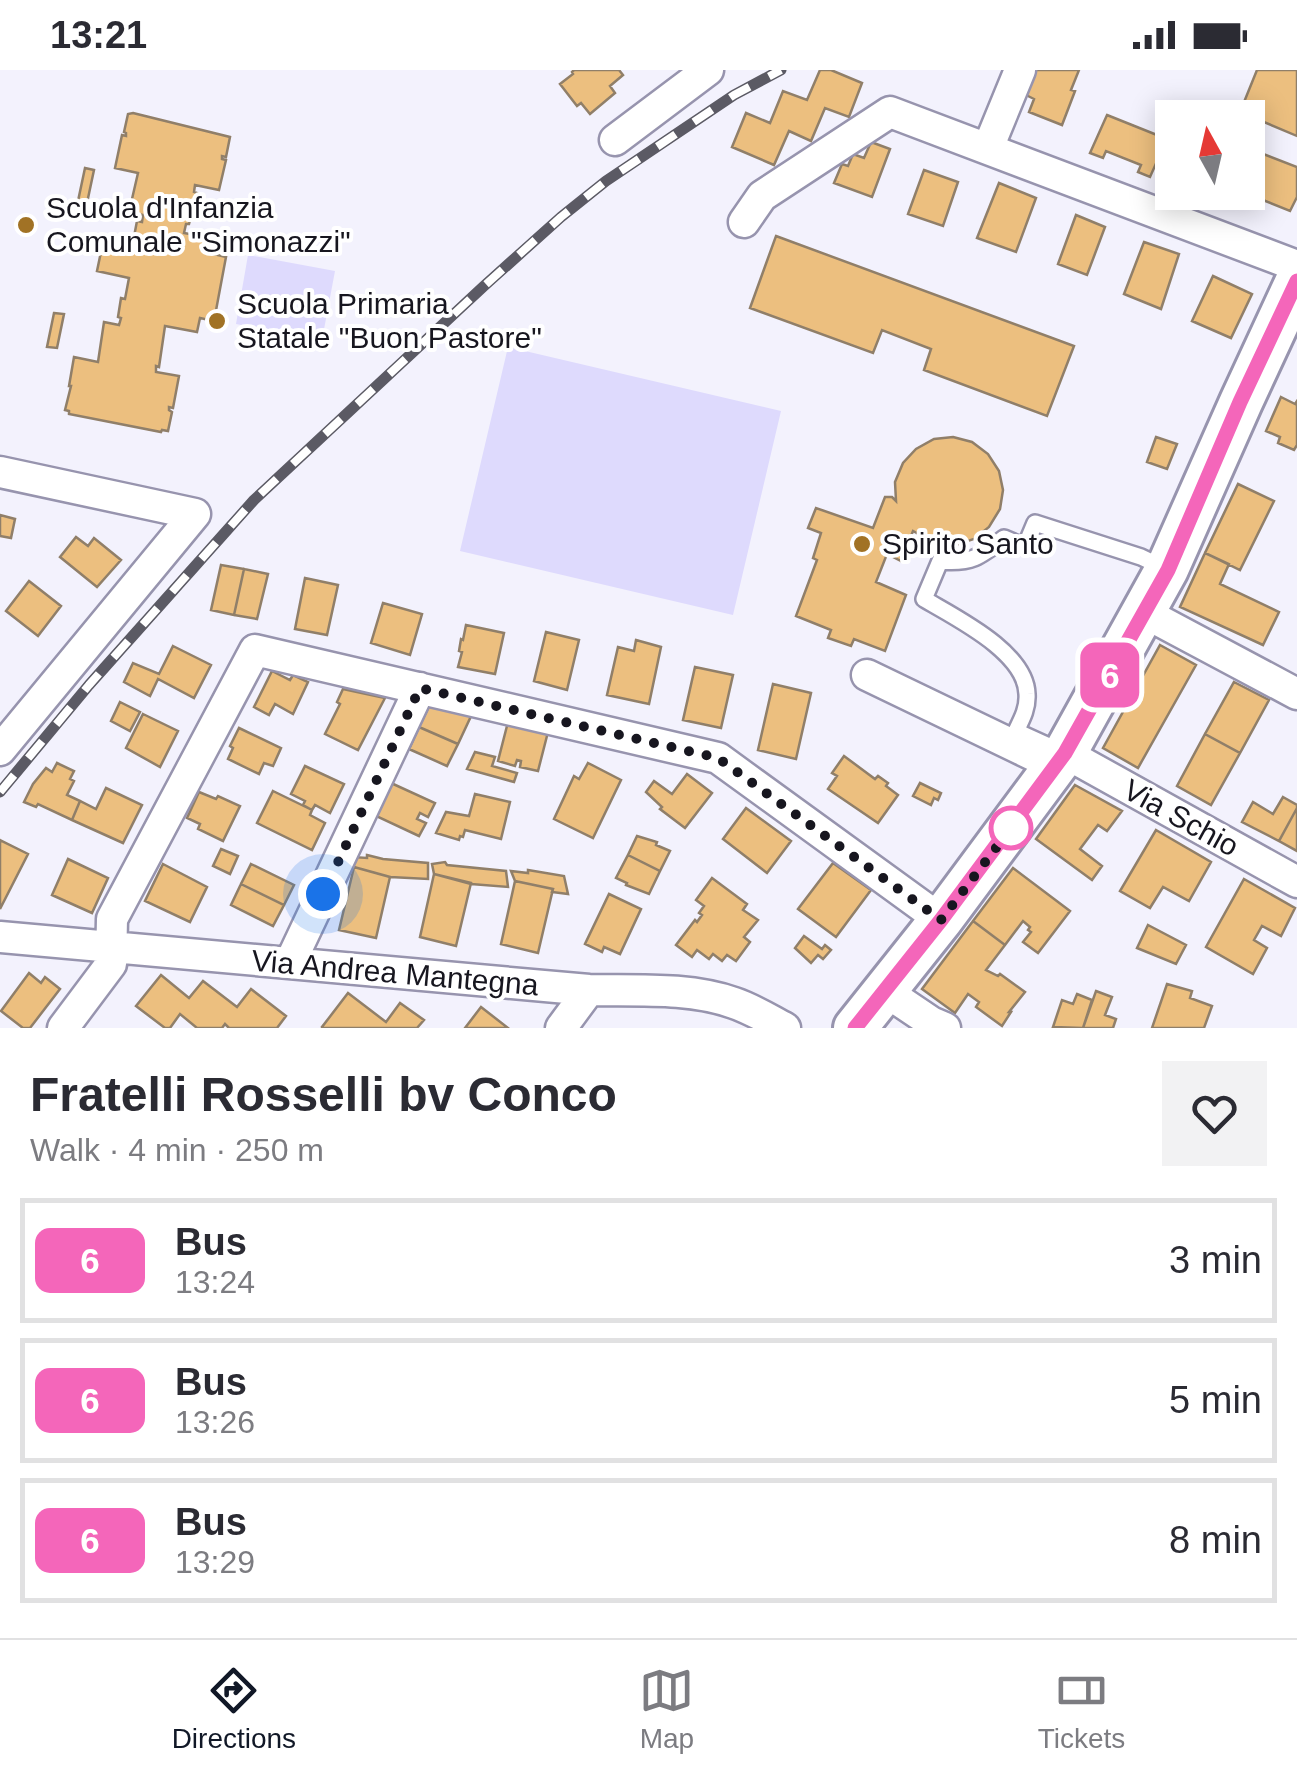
<!DOCTYPE html>
<html lang="en">
<head>
<meta charset="utf-8">
<style>
  :root { --surface:#fff; --page:#f2f2f3; --text:#2b2b33; --muted:#7c7c81; --line:#e1e1e2; --accent:#111827 }
  body { margin:0; font-family:Helvetica,sans-serif; background:var(--page); color:var(--text); height:100vh; display:flex; flex-direction:column; font-size:38px; white-space:nowrap }
  * { box-sizing:border-box; margin:0 }
  p { font-size:32px; color:var(--muted) }
  .icon { flex:none; width:55px; height:55px; fill:none; stroke:currentColor; stroke-width:2; stroke-linecap:round; stroke-linejoin:round }
  .map { position:relative; height:958px; overflow:hidden }
  .side { display:flex; flex-direction:column; background:var(--surface); flex:1 }
  .side>* { flex:none }
  .badge { padding:0 20px; border-radius:15px; font-size:35px; line-height:65px }
  .needle { width:65px; rotate:352deg }
  .tools { position:absolute; left:1155px; top:30px; display:grid; gap:20px }
  .tools a { display:grid; place-items:center; width:110px; height:110px; border-radius:0px; background:var(--surface); box-shadow:0 5px 25px #0003; font-size:50px }
  .you { position:absolute; width:50px; height:50px; margin:-25px; border:8px solid #fff; border-radius:50%; background:#1a73e8; box-shadow:0 0 0 15px #1a73e833 }
  .map>.badge { position:absolute; translate:-50% -50%; box-shadow:0 0 0 5px #fff }
  .round { display:grid; place-items:center; flex:none; width:105px; height:105px; border-radius:0px; background:var(--page) }
  .headline { display:flex; align-items:center; justify-content:space-between; height:170px; padding:0 30px }
  h1 { font-size:48px; font-weight:700; line-height:75px }
  ul { padding:0; list-style:none }
  li { display:flex; align-items:center; gap:30px; height:125px; margin:0 20px 15px; padding:0 10px; border:5px solid var(--line); border-radius:0px }
  li div { flex:1 }
  li b { display:block; font-size:38px }
  li em { font-style:normal }
  li .badge { min-width:110px; font-weight:700; text-align:center }
  .status { display:flex; justify-content:space-between; align-items:center; height:70px; padding:0 50px; background:var(--surface); direction:ltr }
  .status svg { height:28px; fill:currentColor }
  .tab-bar { display:flex; justify-content:space-around; align-items:center; height:140px; border-top:2px solid var(--line); background:var(--surface); font-size:28px; color:var(--muted) }
  .tab-bar a { display:grid; justify-items:center; gap:5px }
  .tab-bar .selected { color:var(--accent) }
  .map>svg:first-child { display:block }
  .green { fill:#dedafd }
  .building { fill:#ecbf7f; stroke:#907f69; stroke-width:2.5 }
  .lines { fill:none; stroke-linecap:round; stroke-linejoin:round }
  .lane-casing { stroke:#9794ae; stroke-width:20 }
  .street-casing { stroke:#9794ae; stroke-width:35 }
  .secondary-casing { stroke:#9794ae; stroke-width:48 }
  .lane { stroke:#fff; stroke-width:15 }
  .street { stroke:#fff; stroke-width:30 }
  .secondary { stroke:#fff; stroke-width:42 }
  .rail-casing { stroke:#5b5a64; stroke-width:11 }
  .rail { stroke:#fff; stroke-width:8; stroke-dasharray:22; stroke-linecap:butt }
  .line-casing { stroke:#fff; stroke-width:22 }
  .line { stroke:#f466ba; stroke-width:15 }
  .walk { stroke:#17161f; stroke-width:10; stroke-dasharray:0 18 }
  .poi-dot { fill:#a17225; stroke:#fff; stroke-width:4 }
  .stop-dot { fill:#fff; stroke:#f466ba; stroke-width:5 }
  .labels { text-anchor:middle; stroke-width:8; stroke-linejoin:round; paint-order:stroke }
  .poi-label { font-size:30px; fill:#17161f; stroke:#fff; text-anchor:start }
  .street-label { font-size:30px; fill:#17161f; stroke:#fff }
</style>
</head>
<body>
<div class="status"><b>13:21</b><svg viewBox="0 0 49 12"><path d="M0 12V9h3v3zM5 12V6h3v6zM10 12V3h3v9zM15 12V0h3v12zM26 1h20v11H26zM47 4h2v5h-2z"/></svg></div>
<div class="map">
<svg width="1297" height="958" viewBox="0 0 1297 958">
  <rect width="100%" height="100%" fill="#f3f2fd"/>
  <path class="green" d="M248 185 335 201 322 270 236 254Z
    M508 277 781 341 733 545 460 481Z"/>
  <path class="building" d="M574 0H619L623 5 610 16 615 23 590 44 581 33 577 36 560 14 573 4 572 2Z
    M820 0H831L862 13 849 47 825 38 811 71 789 61 774 95 732 77 746 43 770 53 783 21 807 30Z
    M1036 0H1079L1071 20 1075 21 1062 55 1029 42 1034 29 1026 25Z
    M1257 0H1297V66L1240 42Z
    M133 43 230 67 226 87 222 86V89L226 90 219 120 195 115 194 122 197 123 189 154H186L184 163 217 169 214 184 226 187 214 251 200 248 197 262 165 256 159 297 156 296V302L179 306 173 338 169 337V340L172 342 168 361 162 360 161 362 69 344V341L65 340 71 316H69L74 287 98 292 104 252 119 255 121 248 118 247 121 228 125 229 129 208 97 201 102 177 122 181 124 171 133 172 137 151 142 152 143 145 129 142 138 103 115 98 122 65 126 66V63L124 62 128 44Z
    M1107 45 1167 69 1150 107 1138 102 1141 95 1106 81 1103 88 1090 83Z
    M871 72 890 79 872 127 834 113 842 94 848 96 853 84 864 88Z
    M1253 80 1297 97V127L1290 141 1248 124 1257 102 1248 98Z
    M85 98 94 100 87 133 78 131Z
    M924 100 958 112 943 156 908 144Z
    M999 113 1036 128 1016 182 977 168Z
    M1076 145 1105 157 1087 205 1058 194Z
    M776 166 1074 276 1047 346 924 300 931 279 882 260 873 283 750 238Z
    M1144 172 1179 184 1161 239 1124 224Z
    M1213 206 1252 224 1231 268 1192 251Z
    M54 243 64 244 57 278 47 277Z
    M1281 327 1295 334 1297 331V375L1294 380 1278 373 1280 367 1266 361Z
    M953 367 972 372 988 384 999 401 1003 420 1000 439 989 457 974 469 956 475 935 473 913 461 901 491 887 484 876 512 906 525 885 581 854 569 851 576 828 568 831 560 796 546 817 490 813 488 821 463 808 458 816 438 873 458 885 427H892L896 431 895 412 903 393 916 379 934 369Z
    M1156 367 1177 374 1167 399 1147 392Z
    M1238 414 1274 431 1240 500 1205 483Z
    M0 445 15 449 11 468 0 466Z
    M76 467 88 476 94 468 121 490 97 517 60 487Z
    M1205 483 1229 494 1220 514 1279 542 1263 575 1180 537Z
    M221 495 244 499 234 545 211 540Z
    M244 499 268 504 257 549 234 545Z
    M305 508 338 515 327 565 295 559Z
    M29 511 61 536 38 566 6 541Z
    M383 533 422 544 410 585 371 573Z
    M466 555 504 563 495 604 458 597 462 582 459 581 461 569 463 570Z
    M546 562 579 570 567 620 534 611Z
    M636 570 661 577 649 634 607 625 618 577 634 581Z
    M1160 575 1196 595 1138 698 1103 678Z
    M173 576 211 595 194 628 158 609 150 626 124 612 133 593 159 604Z
    M695 597 733 605 721 658 683 650Z
    M272 601 290 610 293 605 308 612 293 644 275 634 269 645 254 637Z
    M1234 612 1269 630 1240 683 1205 664Z
    M773 614 811 623 796 689 758 680Z
    M343 619 385 628 358 680 325 664 340 634 337 632Z
    M120 632 140 642 130 661 111 651Z
    M430 634 472 644 458 674 419 657Z
    M143 644 178 661 160 697 126 678Z
    M508 652 548 662 538 701 520 697 521 691 517 690 515 696 498 691Z
    M419 657 458 674 447 696 409 679Z
    M239 658 281 678 273 696 264 693 259 704 228 689 233 678 230 676Z
    M1205 664 1240 683 1211 735 1177 716Z
    M475 682 495 687 492 696 517 703 514 712 467 699Z
    M844 686 875 709 878 706 888 713 886 716 898 725 878 753 828 719 837 706 832 703Z
    M57 693 74 701 70 709 74 711 67 725 80 731 72 750 38 734 36 737 24 732 33 714 46 698 52 702Z
    M588 693 621 710 593 768 554 749 574 706 579 709Z
    M305 696 344 714 330 743 315 735 312 740 303 735 305 731 291 724Z
    M687 704 712 723 685 758 660 739 662 737 646 722 654 711 672 724Z
    M391 713 435 733 428 747 420 743 417 749 426 753 419 766 376 746Z
    M920 713 941 723 938 730 934 728 931 735 913 726Z
    M1075 715 1122 741 1107 761 1098 755 1080 779 1102 796 1092 810 1036 769Z
    M106 718 142 735 123 773 72 750 80 731 96 739Z
    M273 721 312 740 310 745 325 753 312 780 257 753Z
    M199 722 216 729 218 726 240 736 223 771 198 759 200 754 187 748Z
    M475 724 510 732 501 769 465 760 463 767 460 766 459 770 436 763 446 742 469 746Z
    M1283 727 1297 735V738L1279 771 1242 752 1253 732 1273 744Z
    M746 738 791 771 767 803 723 769Z
    M1297 738V781L1279 771Z
    M1156 760 1211 792 1189 831 1163 817 1150 838 1120 821Z
    M637 766 657 772 656 775 670 781 660 801 628 785Z
    M0 770 28 784 0 839Z
    M221 779 238 786 230 804 213 796Z
    M367 785 383 789 428 793V809L390 807 354 797 353 787 367 788Z
    M628 785 660 801 649 824 626 815 627 813 616 808Z
    M68 789 108 808 92 843 52 825Z
    M445 792 447 795 506 801 508 817 471 814 434 804 432 794Z
    M833 793 871 820 836 867 798 839Z
    M163 794 207 817 190 852 145 831Z
    M251 794 294 815 284 835 241 814Z
    M354 797 390 807 376 868 339 860Z
    M1013 798 1070 841 1038 883 1023 872 1031 862 1028 860 1030 857 1023 851 1005 875 973 851Z
    M528 800 564 806 568 824 552 822 553 819 515 811 511 801 528 803Z
    M434 804 471 813 456 876 420 867Z
    M712 808 747 834 743 840 758 850 744 867 750 872 736 891 727 885 722 891 713 884 709 889 697 880 692 887 676 875 695 850 697 852 702 845 699 843 704 836 696 830Z
    M1244 809 1295 838 1281 866 1262 856 1254 870 1267 878 1253 904 1206 877Z
    M515 811 553 819 538 883 501 874Z
    M241 814 284 835 273 856 231 835Z
    M609 824 641 839 620 884 604 877 602 882 585 874Z
    M973 851 1005 875 986 900 998 906 1000 904 1025 922 1009 942H1011L1002 956 976 937 979 932 968 924 955 943 922 919Z
    M1148 855 1186 875 1176 894 1137 878Z
    M804 866 822 879 825 875 831 880 823 889 818 885 811 893 795 878Z
    M29 903 41 913 45 907 60 919 30 958H23L1 941Z
    M161 905 189 928 203 911 237 937 251 919 286 946 277 958H229L225 954 222 958H197L180 944 170 958H165L136 936Z
    M1167 914 1192 921 1190 928 1212 936 1204 958H1152Z
    M1096 921 1112 927 1105 945 1116 949 1113 958H1083Z
    M348 923 386 952 400 933 424 950 417 958H323L322 957Z
    M1077 924 1092 930 1083 958 1053 957 1062 930 1073 934Z
    M481 937 508 958H465Z"/>
  <g class="lines">
    <g class="lane-casing">
      <path id="lane" d="M1060 681 1016 661C1022 649 1028 638 1027 624 1026 582 956 548 924 529L940 491C971 494 980 487 1004 468L1025 477 1035 453 1141 487 1164 498"/>
    </g>
    <g class="street-casing">
      <path id="street" d="M615 70 708 0
        M988 78 1020 0
        M744 152 762 126 890 42 1297 196
        M0 402 195 444 0 680
        M1145 543 1297 624
        M867 605 1056 696
        M1065 683 1297 812
        M0 867 589 920C636 921 689 917 734 933 752 939 768 949 785 958
        M290 893 420 618
        M885 921 931 952 945 958
        M63 958 111 894 112 849 255 580 718 688 941 850
        M561 958 589 920"/>
    </g>
    <g class="secondary-casing">
      <path id="secondary" d="M855 958 941 850 1065 683 1167 499 1241 332 1297 211"/>
    </g>
    <use href="#lane" class="lane"/>
    <use href="#street" class="street"/>
    <use href="#secondary" class="secondary"/>
    <g class="rail-casing">
      <path id="rail" d="M0 722 89 615 254 430 484 216 561 147 606 111 734 25 781 0"/>
    </g>
    <use href="#rail" class="rail"/>
  </g>
  <g class="lines">
    <g class="line-casing">
      <path id="line" d="M855 958 941 850 1065 683 1168 500 1240 332 1297 211"/>
    </g>
    <use href="#line" class="line"/>
    <path class="walk" d="M323 824 420 618 718 688 941 850 1015 753 1011 758"/>
  </g>
  <g class="poi-dot">
    <circle cx="26" cy="155" r="10"/>
    <circle cx="217" cy="251" r="10"/>
    <circle cx="862" cy="474" r="10"/>
  </g>
  <circle class="stop-dot" cx="1011" cy="758" r="20"/>
  <g class="labels">
    <g class="poi-label">
      <text x="46" y="148">Scuola d'Infanzia<tspan x="46" dy="34">Comunale "Simonazzi"</tspan></text>
      <text x="237" y="244">Scuola Primaria<tspan x="237" dy="34">Statale "Buon Pastore"</tspan></text>
      <text x="882" y="484">Spirito Santo</text>
    </g>
    <g class="street-label">
      <text transform="translate(1181 748) rotate(29)" y="10">Via Schio</text>
      <text transform="translate(395 903) rotate(5)" y="10">Via Andrea Mantegna</text>
    </g>
  </g>
</svg>
<div class="tools">
<a><svg class="needle" viewBox="-14 -14 28 28"><path d="M0-13l5 13h-10z" fill="#e53935"/><path d="M0 13l5-13h-10z" fill="#7c7c81"/></svg></a>
</div>
<div class="you" style="left:323px;top:824px"></div>
<b class="badge" style="left:1110px;top:605px;background:#f466ba;color:#fff">6</b>
</div>
<section class="side">
<div class="headline"><div><h1>Fratelli Rosselli bv Conco</h1><p>Walk · 4 min · 250 m</p></div><a class="round"><svg class="icon" aria-label="heart" viewBox="0 0 24 24"><path d="M12 20l-8-8c-3-5 5-10 8-4 3-6 11-1 8 4z"/></svg></a></div>
<ul>
<li><span class="badge" style="background:#f466ba;color:#fff">6</span><div><b>Bus</b><p>13:24</p></div><em>3 min</em></li>
<li><span class="badge" style="background:#f466ba;color:#fff">6</span><div><b>Bus</b><p>13:26</p></div><em>5 min</em></li>
<li><span class="badge" style="background:#f466ba;color:#fff">6</span><div><b>Bus</b><p>13:29</p></div><em>8 min</em></li>
</ul>
</section>
<nav class="tab-bar">
<a class="selected"><svg class="icon" aria-label="directions" viewBox="0 0 24 24"><path d="M12 3l9 9-9 9-9-9zM9 14v-3h6M13 9l2 2-2 2"/></svg>Directions</a>
<a><svg class="icon" aria-label="map" viewBox="0 0 24 24"><path d="M3 6l6-2 6 2 6-2v14l-6 2-6-2-6 2zM9 4v14M15 6v14"/></svg>Map</a>
<a><svg class="icon" aria-label="tickets" viewBox="0 0 24 24"><path d="M3 7h18v10H3zM15 7v10"/></svg>Tickets</a>
</nav>
</body>
</html>
